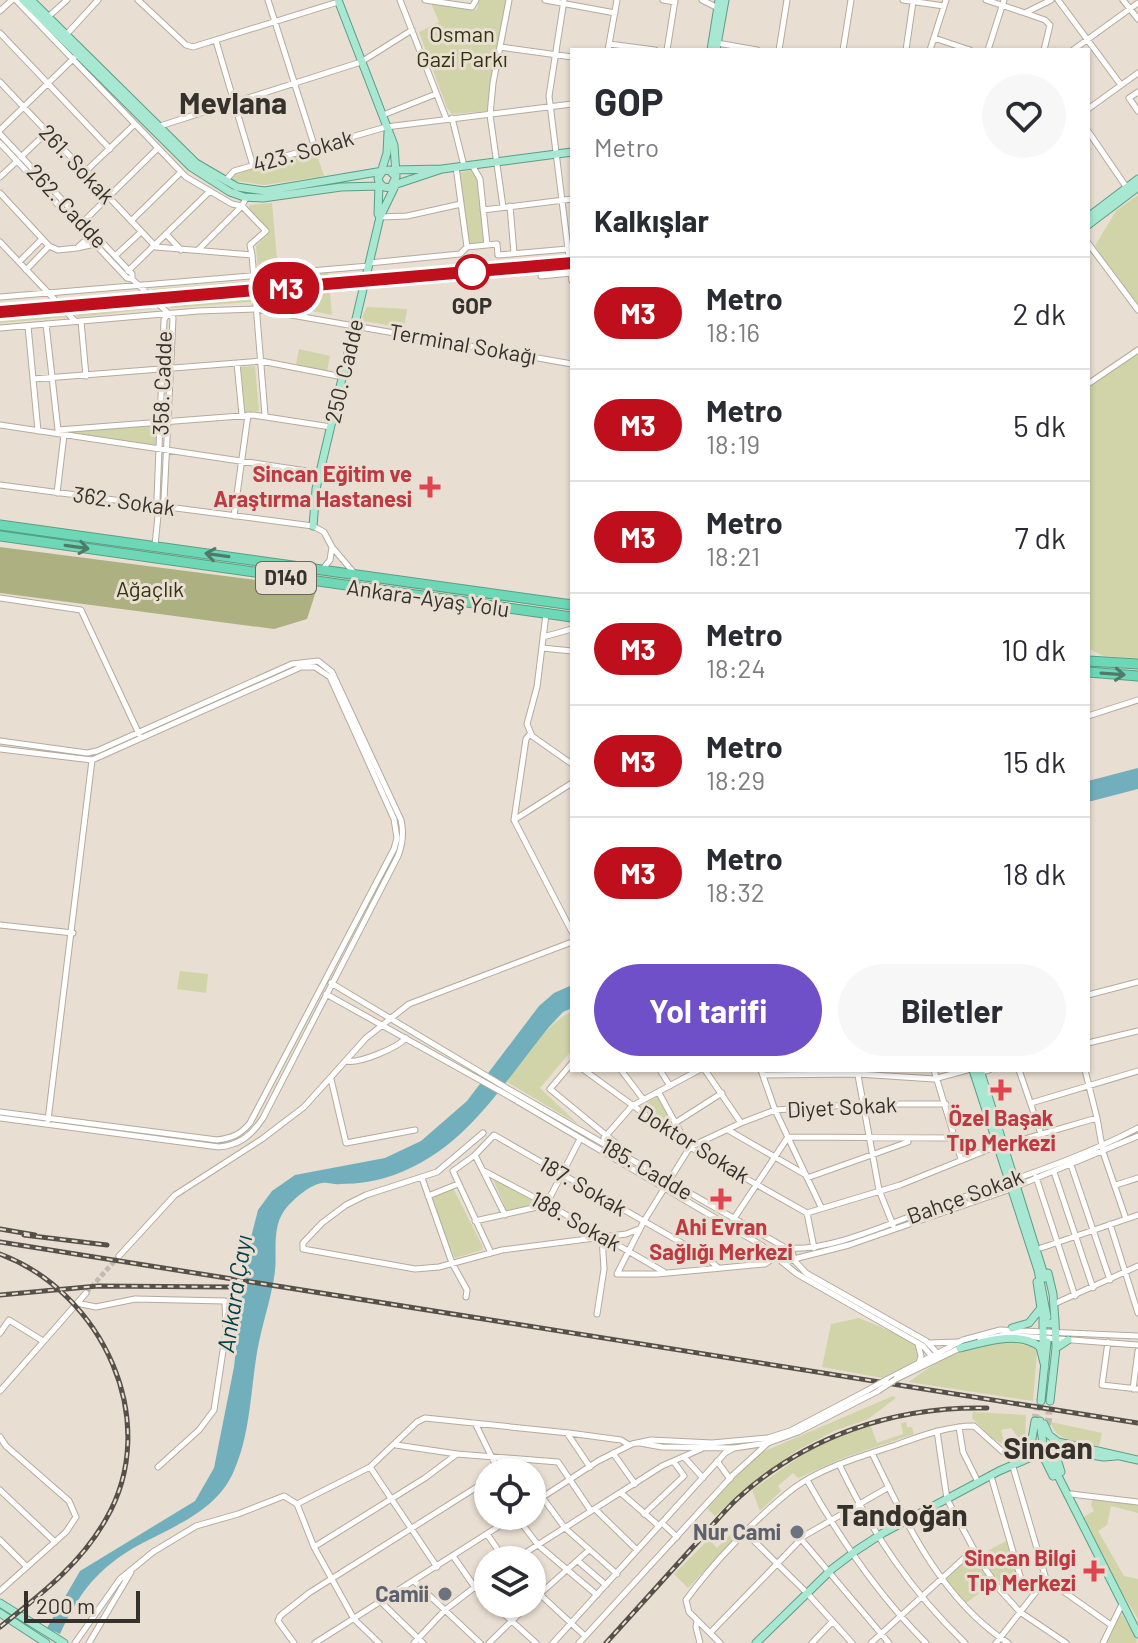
<!DOCTYPE html>
<html lang="tr">
<head>
<meta charset="utf-8">
<style>
  :root { --surface:#fff; --page:#f7f7f7; --text:#2b2b33; --muted:#7c7c81; --line:#e1e1e2; --accent:#6f50c9 }
  body { margin:0; font-family:Barlow,sans-serif; background:var(--page); color:var(--text); height:100vh; display:flex; flex-direction:column; font-size:30px; white-space:nowrap }
  * { box-sizing:border-box; margin:0 }
  p { font-size:26px; color:var(--muted) }
  .icon { flex:none; width:44px; height:44px; fill:none; stroke:currentColor; stroke-width:2; stroke-linecap:round; stroke-linejoin:round }
  .map { position:relative; flex:1; overflow:hidden }
  .panel { position:absolute; left:570px; top:48px; width:520px; height:1024px; display:flex; flex-direction:column; background:var(--surface); border-radius:0px; box-shadow:0 2px 6px #0004 }
  .panel>* { flex:none }
  .badge { padding:0 16px; border-radius:26px; font-size:28px; line-height:52px }
  .controls { position:absolute; left:474px; top:1458px; display:grid; gap:16px }
  .controls a { display:grid; place-items:center; width:72px; height:72px; border-radius:50%; background:var(--surface); box-shadow:0 2px 6px #0004; font-size:40px }
  .scale { position:absolute; left:24px; bottom:20px; width:116px; box-sizing:border-box; padding-left:8px; border:4px solid #35312c; border-top:0; font-size:22px; line-height:28px; white-space:nowrap; color:#35312c; -webkit-text-stroke:6px #e8ded1; paint-order:stroke }
  .map>.badge { position:absolute; translate:-50% -50%; box-shadow:0 0 0 4px #fff }
  h2 { padding:0 24px; font-size:30px; line-height:72px }
  .round { display:grid; place-items:center; flex:none; width:84px; height:84px; border-radius:42px; background:var(--page) }
  .headline { display:flex; align-items:center; justify-content:space-between; height:136px; padding:0 24px }
  h1 { font-size:38px; font-weight:700; line-height:60px }
  .button { display:flex; gap:16px; margin-top:auto; padding:16px 24px }
  .button a { flex:1; height:92px; border-radius:48px; background:var(--accent); color:#fff; font-size:32px; font-weight:700; line-height:92px; text-align:center }
  .button a+a { background:var(--page); color:var(--text) }
  ul { padding:0; list-style:none }
  li { display:flex; align-items:center; gap:24px; height:112px; padding:0 24px; border-top:2px solid var(--line) }
  li div { flex:1 }
  li b { display:block; font-size:30px }
  li em { font-style:normal }
  li .badge { min-width:88px; font-weight:700; text-align:center }
  .map>svg:first-child { display:block }
  .green { fill:#d0d4a8 }
  .forest { fill:#adb181 }
  .water { fill:#72afbd }
  .lines { fill:none; stroke-linecap:round; stroke-linejoin:round }
  .minor-tunnel { stroke:#c4bbb0; stroke-width:5; stroke-dasharray:5 2.5; stroke-linecap:butt }
  .major-tunnel { stroke:#c4bbb0; stroke-width:7; stroke-dasharray:7 3.5; stroke-linecap:butt }
  .minor-casing { stroke:#b4aa9e; stroke-width:7 }
  .major-casing { stroke:#5a9e86; stroke-width:9 }
  .highway-casing { stroke:#5a9e86; stroke-width:11 }
  .minor { stroke:#fff; stroke-width:5 }
  .major { stroke:#a8e8d3; stroke-width:7 }
  .highway { stroke:#6ed8b6; stroke-width:9 }
  .rail-casing { stroke:#555049; stroke-width:5 }
  .rail { stroke:#e8ded1; stroke-width:2; stroke-dasharray:6; stroke-linecap:butt }
  .minor-bridge-casing { stroke:#b4aa9e; stroke-width:7; stroke-linecap:butt }
  .minor-bridge { stroke:#fff; stroke-width:5 }
  .oneway { stroke:#4f7c6a }
  .line-casing { stroke:#fff; stroke-width:18 }
  .line { stroke:#bf0e1c; stroke-width:12 }
  .stop-dot { fill:#fff; stroke:#bf0e1c; stroke-width:4 }
  .health-dot { fill:#e0444e; stroke:#e8ded1; stroke-width:3 }
  .worship-dot { fill:#6b7280; stroke:#e8ded1; stroke-width:3 }
  .labels { text-anchor:middle; stroke-width:6; stroke-linejoin:round; paint-order:stroke }
  .shield { fill:#e8ded1; stroke:#6b655e; stroke-width:2 }
  .shield-label { font-size:20px; font-weight:bold; fill:#35312c }
  .park-label { font-size:22px; fill:#32340d; stroke:#e8ded1 }
  .street-label { font-size:22px; fill:#35312c; stroke:#e8ded1 }
  .stop-label { font-size:22px; font-weight:bold; fill:#35312c; stroke:#e8ded1 }
  .health-label { font-size:22px; font-weight:bold; fill:#be3a42; stroke:#e8ded1; text-anchor:end }
  .worship-label { font-size:22px; font-weight:bold; fill:#5b616d; stroke:#e8ded1; text-anchor:end }
  .water-label { font-size:24px; font-style:italic; fill:#033e49; stroke:#e8ded1 }
  .district-label { font-size:30px; font-weight:bold; fill:#35312c; stroke:#e8ded1 }
</style>
</head>
<body>
<div class="map">
<svg width="1138" height="1643" viewBox="0 0 1138 1643">
  <rect width="100%" height="100%" fill="#e8ded1"/>
  <path class="green" d="M479 0H506L490 82 488 111 452 114 447 108 419 32 439 22 431 3 477 10Z
    M315 149 324 176 264 185 231 180V175Z
    M472 170 477 180 484 241 482 244 468 245 458 173Z
    M1138 195V308L1095 246 1116 211Z
    M272 203 278 270 258 271 256 246 269 233 268 230 249 209V205Z
    M328 271 332 315 260 301 259 278Z
    M251 281V302L171 308 153 289Z
    M137 292 151 309 78 317 58 298Z
    M50 301 66 317 0 323V304Z
    M367 307 407 309 404 328 364 321 362 317Z
    M299 349 330 356 327 371 296 365Z
    M1138 351V658L1103 656 1088 648V385Z
    M255 366 259 411 245 412 241 367Z
    M159 424V447L69 433 70 431Z
    M180 971 208 974 206 993 177 989Z
    M572 1011V1050L540 1088 578 1124 507 1082C523 1058 546 1025 572 1011Z
    M656 1097 658 1098 676 1132 640 1107Z
    M491 1175 541 1203V1206L507 1211Z
    M453 1188 483 1247 482 1250 455 1258 430 1198Z
    M859 1318 909 1339 916 1345 920 1361 888 1379 822 1367 831 1324Z
    M1008 1342 1035 1347 1037 1351 1033 1401 909 1382C939 1359 970 1344 1008 1342Z
    M893 1396 896 1398 868 1419 834 1431 796 1451 759 1477 715 1516 706 1507 758 1454Z
    M973 1412 1026 1415 1025 1442 1023 1444 1011 1428 1001 1430 1005 1446 991 1437 972 1418Z
    M906 1422 907 1427H912L914 1434 843 1458 798 1478 793 1473 778 1486 781 1491 760 1511 752 1490 811 1449 870 1424 877 1443 903 1434 901 1423Z
    M1051 1422 1102 1433 1099 1446C1083 1442 1053 1442 1051 1422Z
    M1093 1498 1138 1505V1513L1111 1506 1107 1525 1098 1531 1124 1576 1138 1579V1619L1117 1585 1084 1517 1094 1511 1091 1505Z
    M738 1527 742 1531 688 1588 674 1574 709 1539 717 1548Z
    M1006 1541 1016 1571 999 1582 980 1555Z
    M974 1553 993 1583 966 1603 946 1579Z
    M1121 1613 1137 1640 1136 1643H1107Z"/>
  <path class="forest" d="M0 547 317 588 307 619 274 629 0 593Z"/>
  <path class="water" d="M1138 768V789L1088 802V781Z
    M572 985V1008L563 1012 549 1027C502 1084 467 1149 394 1175 377 1181 359 1184 340 1184 335 1185 328 1182 322 1183 309 1185 291 1201 284 1211 272 1228 277 1252 275 1271 272 1295 264 1318 259 1342 250 1385 252 1432 233 1473 211 1520 157 1530 118 1558 88 1580 75 1602 60 1634L47 1628 80 1571 195 1501 214 1468 234 1367 246 1257 258 1210 272 1191 295 1175 385 1158 421 1141 467 1101 539 1006 554 993Z"/>
  <g class="lines">
    <path class="minor-tunnel" d="M86 1293 119 1256"/>
    <path class="major-tunnel" d="M1051 1316V1342
      M1035 1421 1038 1400
      M1048 1425 1050 1401"/>
    <g class="minor-casing">
      <path id="minor" d="M138 0 186 45 193 47 338 2
        M268 0 315 148
        M400 0 446 118
        M425 0 472 7 476 0
        M545 0 615 13
        M564 0 549 96 572 281
        M663 0 675 2
        M702 0 718 8
        M903 0 944 6
        M986 0 1025 13 1051 0
        M1058 0 1121 85
        M1123 0 1138 19
        M0 11 12 0
        M1025 13 1045 20 1050 25 1044 50
        M48 17 67 0
        M0 33 110 149
        M66 35 98 0
        M934 38 970 50
        M216 41 253 166
        M717 43 757 50
        M609 44 655 50
        M500 47 572 57
        M608 50 617 0
        M667 50 675 0
        M779 50 787 0
        M843 50 851 0
        M906 50 913 2
        M930 50 946 0
        M988 50 1004 0
        M1073 50 1138 3
        M0 82 156 247 252 255 250 245 266 231 242 206 232 204 186 177 16 0
        M1138 92 1129 98 1138 111
        M1088 109 1138 73
        M383 115 436 94
        M452 118 464 166
        M160 126 361 62 412 30
        M0 130 74 58
        M1088 131 1127 188
        M0 134 132 274V279
        M0 143 127 278 132 279 168 313 173 318 164 500 159 506 157 499 164 320 168 313
        M21 157 47 132
        M472 165 480 179 487 245
        M456 167 467 247
        M85 172 135 124
        M0 177 17 161
        M225 181 234 171 386 127 572 104
        M0 193 49 246
        M510 206 514 253
        M503 207 490 115 493 83 509 0
        M483 210 572 199
        M380 217 407 216 461 204
        M131 221 181 172
        M83 222 158 148
        M166 234 181 250
        M89 237 77 248 95 244
        M0 242 75 321
        M1088 243 1138 310
        M198 250 242 206 246 198
        M252 255 265 415
        M115 256 141 232
        M19 262 42 239
        M369 263 460 254 467 247 497 244 498 255 568 249
        M26 270 49 246 58 250 77 248
        M128 271 210 191
        M541 276 571 273
        M0 297 369 266
        M81 321 86 376
        M46 324 58 430
        M28 326 38 431
        M0 328 198 311 257 309 572 364
        M237 363 242 415
        M33 379 261 361 343 377
        M1088 384 1138 350
        M0 425 320 473
        M58 430 253 415 331 427
        M0 485 313 526 324 532 332 547
        M57 493 64 435
        M234 516 248 415
        M155 545 159 506
        M322 570 330 560 332 547 355 574
        M0 598 81 610 139 734
        M546 614 537 687 527 724 532 736 572 764
        M543 637 572 629
        M542 648 572 651
        M1088 716 1138 700
        M0 741 87 753 97 751 292 664 318 661 332 672 401 820C404 833 403 843 398 856L263 1118C252 1135 240 1145 219 1147L0 1118
        M0 749 92 760 301 667H315L330 677 394 819 397 838 394 849 250 1123C240 1135 232 1138 217 1140L0 1112
        M572 783 514 820 572 932
        M514 820 526 739 530 734
        M0 925 73 933
        M331 983 510 1090 784 1247
        M326 994 507 1095 761 1245 774 1256
        M1088 995 1138 982
        M1088 1043 1138 1031
        M346 1061C359 1064 397 1048 406 1038
        M572 1063 550 1089 624 1150 626 1155
        M584 1070 690 1147 807 1213 900 1185 997 1146
        M621 1070 643 1099
        M660 1070 670 1086
        M705 1070 741 1123
        M761 1070 775 1110 821 1207
        M857 1070 879 1190 893 1225
        M934 1070 961 1159
        M1019 1070 1041 1134
        M1085 1070 1097 1118 1103 1152 1126 1219
        M981 1072 989 1070
        M763 1075 858 1074 934 1079 967 1070
        M331 1079 346 1143 415 1130
        M659 1093 685 1141
        M1031 1103 1138 1071
        M48 1120 92 760
        M675 1123 722 1093
        M728 1130 806 1175
        M483 1133 437 1172 366 1195 346 1205 322 1223 303 1243V1249L415 1269 439 1267 502 1250 626 1234 639 1229
        M604 1138 632 1106 699 1070
        M1004 1145 1097 1118
        M475 1155 505 1215
        M1071 1165 1110 1280
        M484 1171 556 1209 664 1272
        M1054 1172 1093 1288
        M1036 1177 1075 1296
        M422 1178 452 1263 467 1290 466 1297
        M807 1178 908 1142
        M1116 1185 1138 1178
        M428 1196 458 1184
        M807 1213 814 1248
        M733 1220 788 1137 955 1138
        M475 1221 546 1205 580 1139
        M1110 1224 1138 1313
        M781 1246 792 1251 794 1260 785 1262 775 1257 774 1250Z
        M787 1248C830 1252 892 1222 933 1208 1002 1183 1073 1162 1138 1128
        M1041 1248 1138 1215
        M491 1253 453 1171 475 1155 494 1135 708 1258 718 1268
        M119 1256 175 1195 262 1139 304 1107 366 1038 409 1004 572 942
        M775 1257 765 1264 657 1274H617L644 1221 690 1147 741 1123 775 1110 863 1104H946
        M794 1259 849 1245 1005 1191 1138 1136
        M794 1260 806 1273 926 1341 940 1356
        M781 1261 797 1274 923 1346 934 1359
        M77 1303 96 1307 135 1299 225 1301 226 1331 214 1410 199 1430 158 1467
        M1054 1304 1138 1266
        M597 1314 604 1269 602 1237
        M0 1333 9 1320 43 1341
        M980 1340 1005 1335 1138 1345
        M1108 1342 1102 1385 1138 1389
        M928 1343 958 1342
        M918 1344 921 1356 919 1363
        M896 1379 960 1348
        M886 1380 963 1340 1000 1330 1138 1336
        M1133 1389 1138 1351
        M0 1391 86 1293
        M476 1425 499 1472
        M959 1427 963 1452 978 1482
        M937 1431 947 1499 980 1561 1000 1590 1020 1612 1066 1643
        M567 1433 590 1467
        M0 1437 6 1446 69 1501 76 1517 66 1532 0 1591
        M640 1443 662 1447 734 1448 768 1443 798 1432 878 1391
        M396 1445 457 1454 558 1462 591 1511
        M613 1453 635 1484
        M872 1453C906 1523 941 1599 1008 1643
        M684 1457 703 1478
        M717 1461 730 1479
        M840 1466C873 1534 910 1590 965 1643
        M370 1467 437 1567
        M991 1476 1020 1576 1025 1585 1034 1593
        M807 1480C840 1539 878 1595 926 1643
        M0 1490 55 1542
        M621 1493 659 1526
        M1071 1494 1138 1502
        M542 1497 565 1528 617 1574
        M297 1504 370 1467 417 1422 425 1418 569 1433 621 1440 629 1445
        M532 1504 598 1461 632 1444 651 1440 712 1443 768 1438 790 1431 868 1390
        M595 1509 637 1550
        M644 1514 684 1476 674 1462
        M516 1516 538 1545 597 1595
        M662 1523 677 1537
        M746 1533 807 1593 852 1643
        M487 1534 505 1560
        M801 1539 889 1643
        M0 1540 27 1567
        M314 1547 425 1478 457 1454
        M453 1556 474 1586 488 1599
        M514 1560 662 1466 701 1449
        M578 1561 606 1585
        M1046 1579 1111 1625
        M414 1581 480 1643
        M532 1587 585 1636
        M532 1601 589 1550
        M381 1602 423 1643
        M493 1604 536 1643
        M697 1621 696 1627 700 1643
        M710 1633 804 1536 889 1487
        M75 1643 120 1579 153 1552 196 1526 238 1514 284 1496 297 1504 314 1547 354 1619 379 1643
        M89 1643 131 1572
        M294 1643 278 1621 280 1616 309 1593 488 1480
        M315 1643 515 1516
        M414 1643 445 1610 488 1577
        M489 1643 529 1604
        M553 1643 725 1453 734 1448
        M579 1643 733 1475 768 1443
        M720 1643 689 1612 686 1600C712 1564 758 1516 794 1488 822 1467 863 1456 896 1445 921 1436 947 1426 974 1426L1013 1461
        M812 1643 832 1622
        M871 1643 973 1550
        M996 1643 1046 1579 1013 1467
        M1103 1643 1122 1604"/>
    </g>
    <g class="major-casing">
      <path id="major" d="M23 0 191 167 230 192 244 197 263 198 341 187 380 186
        M31 0 196 163 237 187 265 191 389 170 396 177 391 187C384 189 379 185 378 178L383 171
        M338 0 394 145 396 175
        M711 50 719 0
        M716 50 725 0
        M392 170 442 169
        M381 172 387 153 388 132
        M379 184 378 214 380 217
        M394 185 442 169 572 152
        M1088 217 1138 179
        M1088 225 1138 187
        M313 526 316 489 380 217 396 184
        M973 1070 1038 1270 1047 1317
        M980 1070 1045 1278
        M1042 1312 1044 1323 1050 1324 1055 1321 1053 1294 1048 1273
        M1043 1320V1346
        M1012 1328 1029 1323 1041 1308 1037 1282
        M960 1348C984 1342 1019 1330 1040 1347L1045 1367
        M1056 1348 1068 1340
        M1041 1401 1047 1342
        M1050 1401 1056 1348 1055 1320
        M1040 1421 1043 1444
        M1044 1424 1049 1435 1058 1442 1138 1460
        M1052 1449 1046 1453 1045 1460 1053 1476
        M1020 1456 1031 1445 1035 1421
        M1050 1460 1138 1634
        M1061 1472 1057 1459 1064 1450
        M0 1603 64 1643
        M0 1613 46 1643
        M756 1643 832 1569 857 1550 883 1533 999 1471 1050 1449 1104 1457 1116 1456"/>
    </g>
    <g class="highway-casing">
      <path id="highway" d="M0 525 572 605
        M0 536 572 617
        M1088 661 1138 664
        M1088 672 1138 676"/>
    </g>
    <use href="#minor" class="minor"/>
    <use href="#major" class="major"/>
    <use href="#highway" class="highway"/>
    <g class="rail-casing">
      <path id="rail" d="M374 283 548 268
        M0 1229 35 1235
        M24 1235 107 1245
        M0 1242 1138 1423
        M0 1254C102 1292 163 1421 106 1519 81 1564 40 1595 0 1627
        M0 1295 98 1286 229 1287
        M606 1643C635 1611 663 1580 692 1548 707 1532 721 1514 737 1499 806 1436 894 1406 987 1408"/>
    </g>
    <use href="#rail" class="rail"/>
    <g class="minor-bridge-casing">
      <path id="minor-bridge" d="M868 1390 886 1380
        M878 1391 896 1379"/>
    </g>
    <use href="#minor-bridge" class="minor-bridge"/>
  </g>
  <defs><path id="oneway-shaft" d="M-6 0H5M1.5-3L5.5 0L1.5 3" fill="none" stroke-width="1.6" stroke-linecap="round" stroke-linejoin="round" transform="scale(2)"/></defs>
  <g class="oneway">
    <use href="#oneway-shaft" transform="translate(77 547) rotate(8)"/>
    <use href="#oneway-shaft" transform="translate(217 555) rotate(-172)"/>
    <use href="#oneway-shaft" transform="translate(1113 674) rotate(4)"/>
  </g>
  <g class="lines">
    <g class="line-casing">
      <path id="line" d="M0 312 572 263"/>
    </g>
    <use href="#line" class="line"/>
  </g>
  <circle class="stop-dot" cx="472" cy="272" r="16"/>
  <g class="health-dot">
    <path d="M426 475h8v8h8v8h-8v8h-8v-8h-8v-8h8z"/>
    <path d="M997 1078h8v8h8v8h-8v8h-8v-8h-8v-8h8z"/>
    <path d="M717 1187h8v8h8v8h-8v8h-8v-8h-8v-8h8z"/>
    <path d="M1090 1559h8v8h8v8h-8v8h-8v-8h-8v-8h8z"/>
  </g>
  <g class="worship-dot">
    <circle cx="797" cy="1532" r="8"/>
    <circle cx="445" cy="1594" r="8"/>
  </g>
  <g class="labels">
    <rect class="shield" x="256" y="562" width="60" height="32" rx="6"/>
    <g class="shield-label">
      <text x="286" y="585">D140</text>
    </g>
    <g class="park-label">
      <text x="462" y="42">Osman<tspan x="462" dy="25">Gazi Parkı</tspan></text>
      <text x="150" y="597">Ağaçlık</text>
    </g>
    <g class="street-label">
      <text transform="translate(303 151) rotate(-16)" y="8">423. Sokak</text>
      <text transform="translate(77 164) rotate(47)" y="8">261. Sokak</text>
      <text transform="translate(67 206) rotate(47)" y="8">262. Cadde</text>
      <text transform="translate(463 344) rotate(10)" y="8">Terminal Sokağı</text>
      <text transform="translate(344 371) rotate(-77)" y="8">250. Cadde</text>
      <text transform="translate(162 383) rotate(-88)" y="8">358. Cadde</text>
      <text transform="translate(124 501) rotate(8)" y="8">362. Sokak</text>
      <text transform="translate(428 598) rotate(8)" y="8">Ankara-Ayaş Yolu</text>
      <text transform="translate(842 1107) rotate(-3)" y="8">Diyet Sokak</text>
      <text transform="translate(694 1144) rotate(32)" y="8">Doktor Sokak</text>
      <text transform="translate(647 1169) rotate(30)" y="8">185. Cadde</text>
      <text transform="translate(583 1186) rotate(30)" y="8">187. Sokak</text>
      <text transform="translate(965 1196) rotate(-20)" y="8">Bahçe Sokak</text>
      <text transform="translate(576 1221) rotate(29)" y="8">188. Sokak</text>
    </g>
    <g class="stop-label">
      <text x="472" y="314">GOP</text>
    </g>
    <g class="health-label">
      <text x="412" y="482">Sincan Eğitim ve<tspan x="412" dy="25">Araştırma Hastanesi</tspan></text>
      <text x="1001" y="1126" text-anchor="middle">Özel Başak<tspan x="1001" dy="25">Tıp Merkezi</tspan></text>
      <text x="721" y="1235" text-anchor="middle">Ahi Evran<tspan x="721" dy="25">Sağlığı Merkezi</tspan></text>
      <text x="1076" y="1566">Sincan Bilgi<tspan x="1076" dy="25">Tıp Merkezi</tspan></text>
    </g>
    <g class="worship-label">
      <text x="781" y="1540">Nur Cami</text>
      <text x="429" y="1602">Camii</text>
    </g>
    <g class="water-label">
      <text transform="translate(235 1294) rotate(-81)" y="8">Ankara Çayı</text>
    </g>
    <g class="district-label">
      <text x="233" y="114">Mevlana</text>
      <text x="1048" y="1459">Sincan</text>
      <text x="902" y="1526">Tandoğan</text>
    </g>
  </g>
</svg>
<div class="controls">
<a><svg class="icon" aria-label="locate" viewBox="0 0 24 24"><circle cx="12" cy="12" r="6"/><path d="M12 2v4M12 18v4M2 12h4M18 12h4"/></svg></a>
<a><svg class="icon" aria-label="layers" viewBox="0 0 24 24"><path d="M12 4l9 5-9 5-9-5zM3 14l9 5 9-5"/></svg></a>
</div>
<div class="scale">200 m</div>
<b class="badge" style="left:286px;top:288px;background:#bf0e1c;color:#fff">M3</b>
<section class="panel">
<div class="headline"><div><h1>GOP</h1><p>Metro</p></div><a class="round"><svg class="icon" aria-label="heart" viewBox="0 0 24 24"><path d="M12 20l-8-8c-3-5 5-10 8-4 3-6 11-1 8 4z"/></svg></a></div>
<h2>Kalkışlar</h2>
<ul>
<li><span class="badge" style="background:#bf0e1c;color:#fff">M3</span><div><b>Metro</b><p>18:16</p></div><em>2 dk</em></li>
<li><span class="badge" style="background:#bf0e1c;color:#fff">M3</span><div><b>Metro</b><p>18:19</p></div><em>5 dk</em></li>
<li><span class="badge" style="background:#bf0e1c;color:#fff">M3</span><div><b>Metro</b><p>18:21</p></div><em>7 dk</em></li>
<li><span class="badge" style="background:#bf0e1c;color:#fff">M3</span><div><b>Metro</b><p>18:24</p></div><em>10 dk</em></li>
<li><span class="badge" style="background:#bf0e1c;color:#fff">M3</span><div><b>Metro</b><p>18:29</p></div><em>15 dk</em></li>
<li><span class="badge" style="background:#bf0e1c;color:#fff">M3</span><div><b>Metro</b><p>18:32</p></div><em>18 dk</em></li>
</ul>
<div class="button"><a>Yol tarifi</a><a>Biletler</a></div>
</section>
</div>
</body>
</html>
